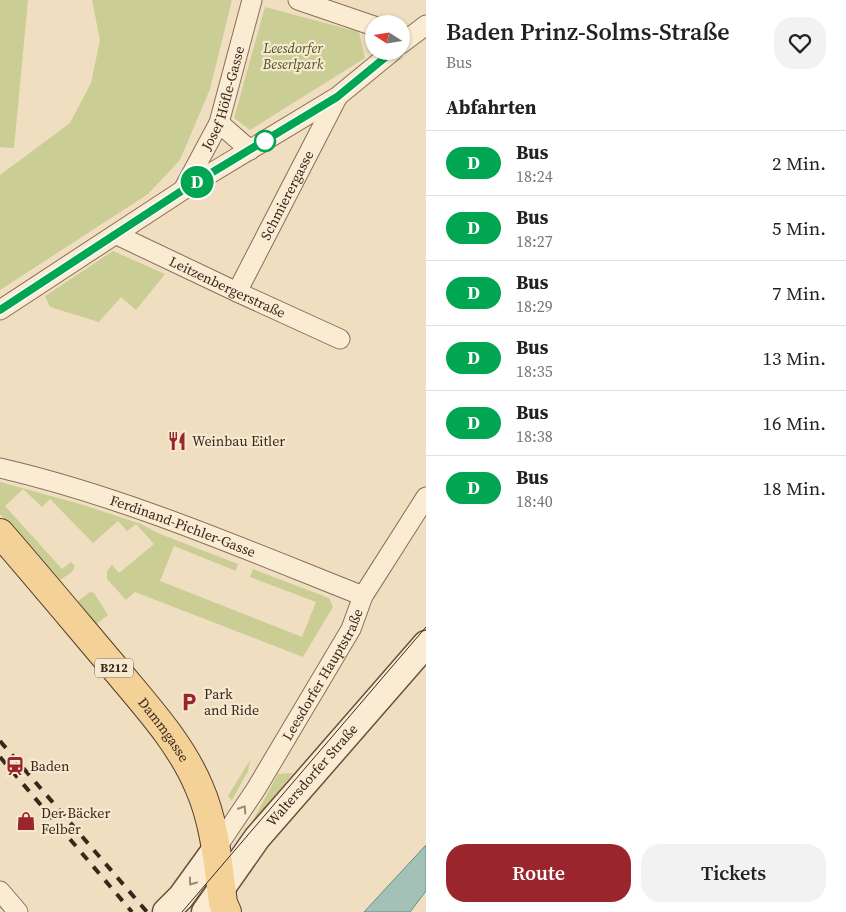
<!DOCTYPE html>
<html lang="de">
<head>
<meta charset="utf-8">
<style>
  :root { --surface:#fff; --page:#f2f2f2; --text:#222; --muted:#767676; --line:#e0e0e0; --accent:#9a252d }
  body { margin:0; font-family:"Source Serif 4",serif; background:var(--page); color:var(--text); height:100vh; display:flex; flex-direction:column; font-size:19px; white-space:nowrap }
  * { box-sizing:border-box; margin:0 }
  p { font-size:16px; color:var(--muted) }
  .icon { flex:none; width:28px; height:28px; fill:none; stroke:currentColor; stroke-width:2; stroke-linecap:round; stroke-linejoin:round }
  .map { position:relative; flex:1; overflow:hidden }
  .panel { display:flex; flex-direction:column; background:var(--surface); width:420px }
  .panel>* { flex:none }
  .badge { padding:0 10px; border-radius:16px; font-size:18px; line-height:32px }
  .needle { width:32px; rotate:282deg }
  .buttons { position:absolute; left:365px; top:15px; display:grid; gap:10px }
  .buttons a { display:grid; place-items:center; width:45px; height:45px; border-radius:50%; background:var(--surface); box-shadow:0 1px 4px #0004; font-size:25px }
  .map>.badge { position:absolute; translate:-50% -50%; box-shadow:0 0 0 2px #fff }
  h2 { padding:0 20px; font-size:19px; line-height:45px }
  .round { display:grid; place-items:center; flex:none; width:52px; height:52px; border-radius:20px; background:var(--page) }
  .summary { display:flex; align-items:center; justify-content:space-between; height:85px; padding:0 20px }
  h1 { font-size:24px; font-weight:600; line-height:38px }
  .primary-button { display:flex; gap:10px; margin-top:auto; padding:10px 20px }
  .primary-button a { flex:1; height:58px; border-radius:20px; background:var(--accent); color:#fff; font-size:20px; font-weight:600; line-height:58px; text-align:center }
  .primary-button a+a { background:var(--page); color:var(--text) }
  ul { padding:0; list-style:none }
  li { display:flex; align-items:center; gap:15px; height:65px; padding:0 20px; border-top:1px solid var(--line) }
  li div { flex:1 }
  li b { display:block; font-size:19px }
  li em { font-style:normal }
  li .badge { min-width:55px; font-weight:700; text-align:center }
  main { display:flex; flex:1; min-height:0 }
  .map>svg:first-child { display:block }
  .green { fill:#cacd94 }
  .water { fill:#a3c1b7; stroke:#6a8f84 }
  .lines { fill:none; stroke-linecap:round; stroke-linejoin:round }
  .street-casing { stroke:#896f57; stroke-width:21 }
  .secondary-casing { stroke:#6b503b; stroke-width:29 }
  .primary-casing { stroke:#563d2c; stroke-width:30 }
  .street { stroke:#faecd3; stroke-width:19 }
  .secondary { stroke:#faecd3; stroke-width:26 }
  .primary { stroke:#f4d196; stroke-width:28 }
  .tram { stroke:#38281c; stroke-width:1 }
  .rail { stroke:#38281c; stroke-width:4; stroke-dasharray:9 9; stroke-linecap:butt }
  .oneway { stroke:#998a78 }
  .line-casing { stroke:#fff; stroke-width:11 }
  .line { stroke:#00a651; stroke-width:8 }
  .stop-dot { fill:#fff; stroke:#00a651; stroke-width:2.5 }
  .labels { text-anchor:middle; stroke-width:4.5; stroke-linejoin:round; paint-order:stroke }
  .shield { fill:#f6e9d0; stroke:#716252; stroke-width:1 }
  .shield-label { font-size:12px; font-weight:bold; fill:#38281c }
  .park-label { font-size:14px; font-style:italic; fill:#4b5522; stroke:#f6e9d0 }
  .street-label { font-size:14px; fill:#38281c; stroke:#f6e9d0 }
  .poi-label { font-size:14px; fill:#38281c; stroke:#f6e9d0; text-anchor:start }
</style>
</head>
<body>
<main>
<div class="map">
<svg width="426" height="912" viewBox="0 0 426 912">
  <rect width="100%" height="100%" fill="#efdec0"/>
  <path class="green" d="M0 0H28L14 148 0 147Z
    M92 0H232L210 89 180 160 148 194 0 290V175L70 123 91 83 100 40Z
    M265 7 359 32 365 58 250 130 234 118Z
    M113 251 165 274 136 310 121 297 99 322 50 307 45 296Z
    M0 482 80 504 141 524 160 534 238 564 236 571 174 546 160 581 302 637 316 602 250 577 253 569 329 598 333 607 303 657 135 592 126 600 107 579V571L112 565 119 573 154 544 136 524 127 531 118 521 93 543 50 499 42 507 23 489 5 506 62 569 71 562 75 566 72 572 60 580 0 514Z
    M90 592 94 593 108 615 94 626 77 602Z
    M250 760 248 771 232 800 228 796Z
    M293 773 251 824 278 774Z"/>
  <path class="water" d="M426 845V891L410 912H364Z"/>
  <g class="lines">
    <g class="street-casing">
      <g id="street">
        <path d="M298 0 374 26"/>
        <path d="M401 44 426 25"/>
        <path d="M219 123 250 150"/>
        <path id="s1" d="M183 190 219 123 252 0"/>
        <path id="s2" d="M117 235 237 292 340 339"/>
        <path id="s3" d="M237 292 337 98"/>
        <path d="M0 310 183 190 337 97 393 51"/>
        <path id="s4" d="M0 468C125 497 244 549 363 596"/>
        <path id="s5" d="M215 850 256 789 351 629 363 596 426 497"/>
        <path d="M0 891 18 912"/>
      </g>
    </g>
    <g class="secondary-casing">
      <g id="secondary">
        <path d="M166 912 181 897 215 850"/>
        <path id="s6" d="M205 912 257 838 426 644"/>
      </g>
    </g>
    <g class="primary-casing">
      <g id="primary">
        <path id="s7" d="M0 533C40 579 79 626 118 672 148 708 181 744 199 787 215 823 218 864 223 903L227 912"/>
      </g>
    </g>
    <use href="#street" class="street"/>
    <use href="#secondary" class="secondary"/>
    <use href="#primary" class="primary"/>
    <path class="tram" d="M182 912 426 627"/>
    <path class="rail" d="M0 741 147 912
      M0 757 132 912"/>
  </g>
  <defs><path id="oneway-chevron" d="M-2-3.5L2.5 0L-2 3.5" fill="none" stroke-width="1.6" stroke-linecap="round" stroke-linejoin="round" transform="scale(1.25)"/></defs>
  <g class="oneway">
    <use href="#oneway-chevron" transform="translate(243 809) rotate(-57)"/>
    <use href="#oneway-chevron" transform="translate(192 882) rotate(126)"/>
  </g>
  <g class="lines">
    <g class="line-casing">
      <path id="line" d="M0 310 183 190 337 97 393 51"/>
    </g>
    <use href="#line" class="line"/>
  </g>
  <defs>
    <g id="restaurant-bare" transform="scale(1.5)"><path d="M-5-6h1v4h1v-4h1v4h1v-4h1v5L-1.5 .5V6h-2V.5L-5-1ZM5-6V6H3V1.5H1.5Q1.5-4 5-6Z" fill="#9a252d" stroke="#f6e9d0" stroke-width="2.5" paint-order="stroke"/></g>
    <g id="parking-bare" transform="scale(1.5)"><path d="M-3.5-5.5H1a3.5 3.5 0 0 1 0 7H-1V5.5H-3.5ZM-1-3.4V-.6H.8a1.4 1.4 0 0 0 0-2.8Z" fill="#9a252d" stroke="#f6e9d0" stroke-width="2.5" paint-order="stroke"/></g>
    <g id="station-bare" transform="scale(1.5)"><path d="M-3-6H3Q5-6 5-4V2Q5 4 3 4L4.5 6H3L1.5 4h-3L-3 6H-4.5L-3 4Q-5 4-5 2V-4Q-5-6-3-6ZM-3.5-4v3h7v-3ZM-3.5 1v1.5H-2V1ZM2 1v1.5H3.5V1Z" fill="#9a252d" stroke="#f6e9d0" stroke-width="2.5" paint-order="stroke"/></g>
    <g id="shop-bare" transform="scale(1.5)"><path d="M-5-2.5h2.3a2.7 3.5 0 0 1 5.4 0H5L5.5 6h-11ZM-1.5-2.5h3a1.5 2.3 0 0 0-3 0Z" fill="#9a252d" stroke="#f6e9d0" stroke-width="2.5" paint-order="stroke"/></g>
  </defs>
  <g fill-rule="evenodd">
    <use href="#restaurant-bare" x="177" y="441"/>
    <use href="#parking-bare" x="189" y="702"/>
    <use href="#station-bare" x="15" y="766"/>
    <use href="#shop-bare" x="26" y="821"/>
  </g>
  <circle class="stop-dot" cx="265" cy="141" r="10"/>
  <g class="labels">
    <rect class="shield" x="95" y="658.5" width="38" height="19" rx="4"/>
    <g class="shield-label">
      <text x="114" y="672">B212</text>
    </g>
    <g class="park-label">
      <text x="293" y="53">Leesdorfer<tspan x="293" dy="16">Beserlpark</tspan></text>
    </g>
    <g class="street-label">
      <text dy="5" stroke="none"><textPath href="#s1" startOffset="101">Josef Höfle-Gasse</textPath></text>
      <text dy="5" stroke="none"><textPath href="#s3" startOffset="109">Schmierergasse</textPath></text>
      <text dy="5" stroke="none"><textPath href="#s2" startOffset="122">Leitzenbergerstraße</textPath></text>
      <text dy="5" stroke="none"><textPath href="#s4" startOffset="192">Ferdinand-Pichler-Gasse</textPath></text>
      <text dy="5" stroke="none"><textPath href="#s5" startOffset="206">Leesdorfer Hauptstraße</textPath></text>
      <text dy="5" stroke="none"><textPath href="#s7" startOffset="256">Dammgasse</textPath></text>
      <text dy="5" stroke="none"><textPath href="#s6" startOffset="174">Waltersdorfer Straße</textPath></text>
    </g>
    <g class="poi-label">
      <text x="192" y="446">Weinbau Eitler</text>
      <text x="204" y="699">Park<tspan x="204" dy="16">and Ride</tspan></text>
      <text x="30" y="771">Baden</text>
      <text x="41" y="818">Der Bäcker<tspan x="41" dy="16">Felber</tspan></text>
    </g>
  </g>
</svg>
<div class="buttons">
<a><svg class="needle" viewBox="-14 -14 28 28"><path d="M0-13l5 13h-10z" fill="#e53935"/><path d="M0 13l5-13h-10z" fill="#767676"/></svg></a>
</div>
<b class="badge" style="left:197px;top:182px;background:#00a651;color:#fff">D</b>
</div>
<section class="panel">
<div class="summary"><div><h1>Baden Prinz-Solms-Straße</h1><p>Bus</p></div><a class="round"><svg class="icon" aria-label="heart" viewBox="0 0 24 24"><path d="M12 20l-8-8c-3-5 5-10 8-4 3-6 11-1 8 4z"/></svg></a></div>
<h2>Abfahrten</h2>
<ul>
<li><span class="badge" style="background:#00a651;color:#fff">D</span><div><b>Bus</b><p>18:24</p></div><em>2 Min.</em></li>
<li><span class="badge" style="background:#00a651;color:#fff">D</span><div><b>Bus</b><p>18:27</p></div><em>5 Min.</em></li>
<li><span class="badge" style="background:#00a651;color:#fff">D</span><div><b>Bus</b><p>18:29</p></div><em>7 Min.</em></li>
<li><span class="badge" style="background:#00a651;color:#fff">D</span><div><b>Bus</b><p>18:35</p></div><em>13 Min.</em></li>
<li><span class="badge" style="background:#00a651;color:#fff">D</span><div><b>Bus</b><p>18:38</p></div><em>16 Min.</em></li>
<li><span class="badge" style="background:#00a651;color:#fff">D</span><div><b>Bus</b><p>18:40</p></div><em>18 Min.</em></li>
</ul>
<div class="primary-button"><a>Route</a><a>Tickets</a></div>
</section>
</main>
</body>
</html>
